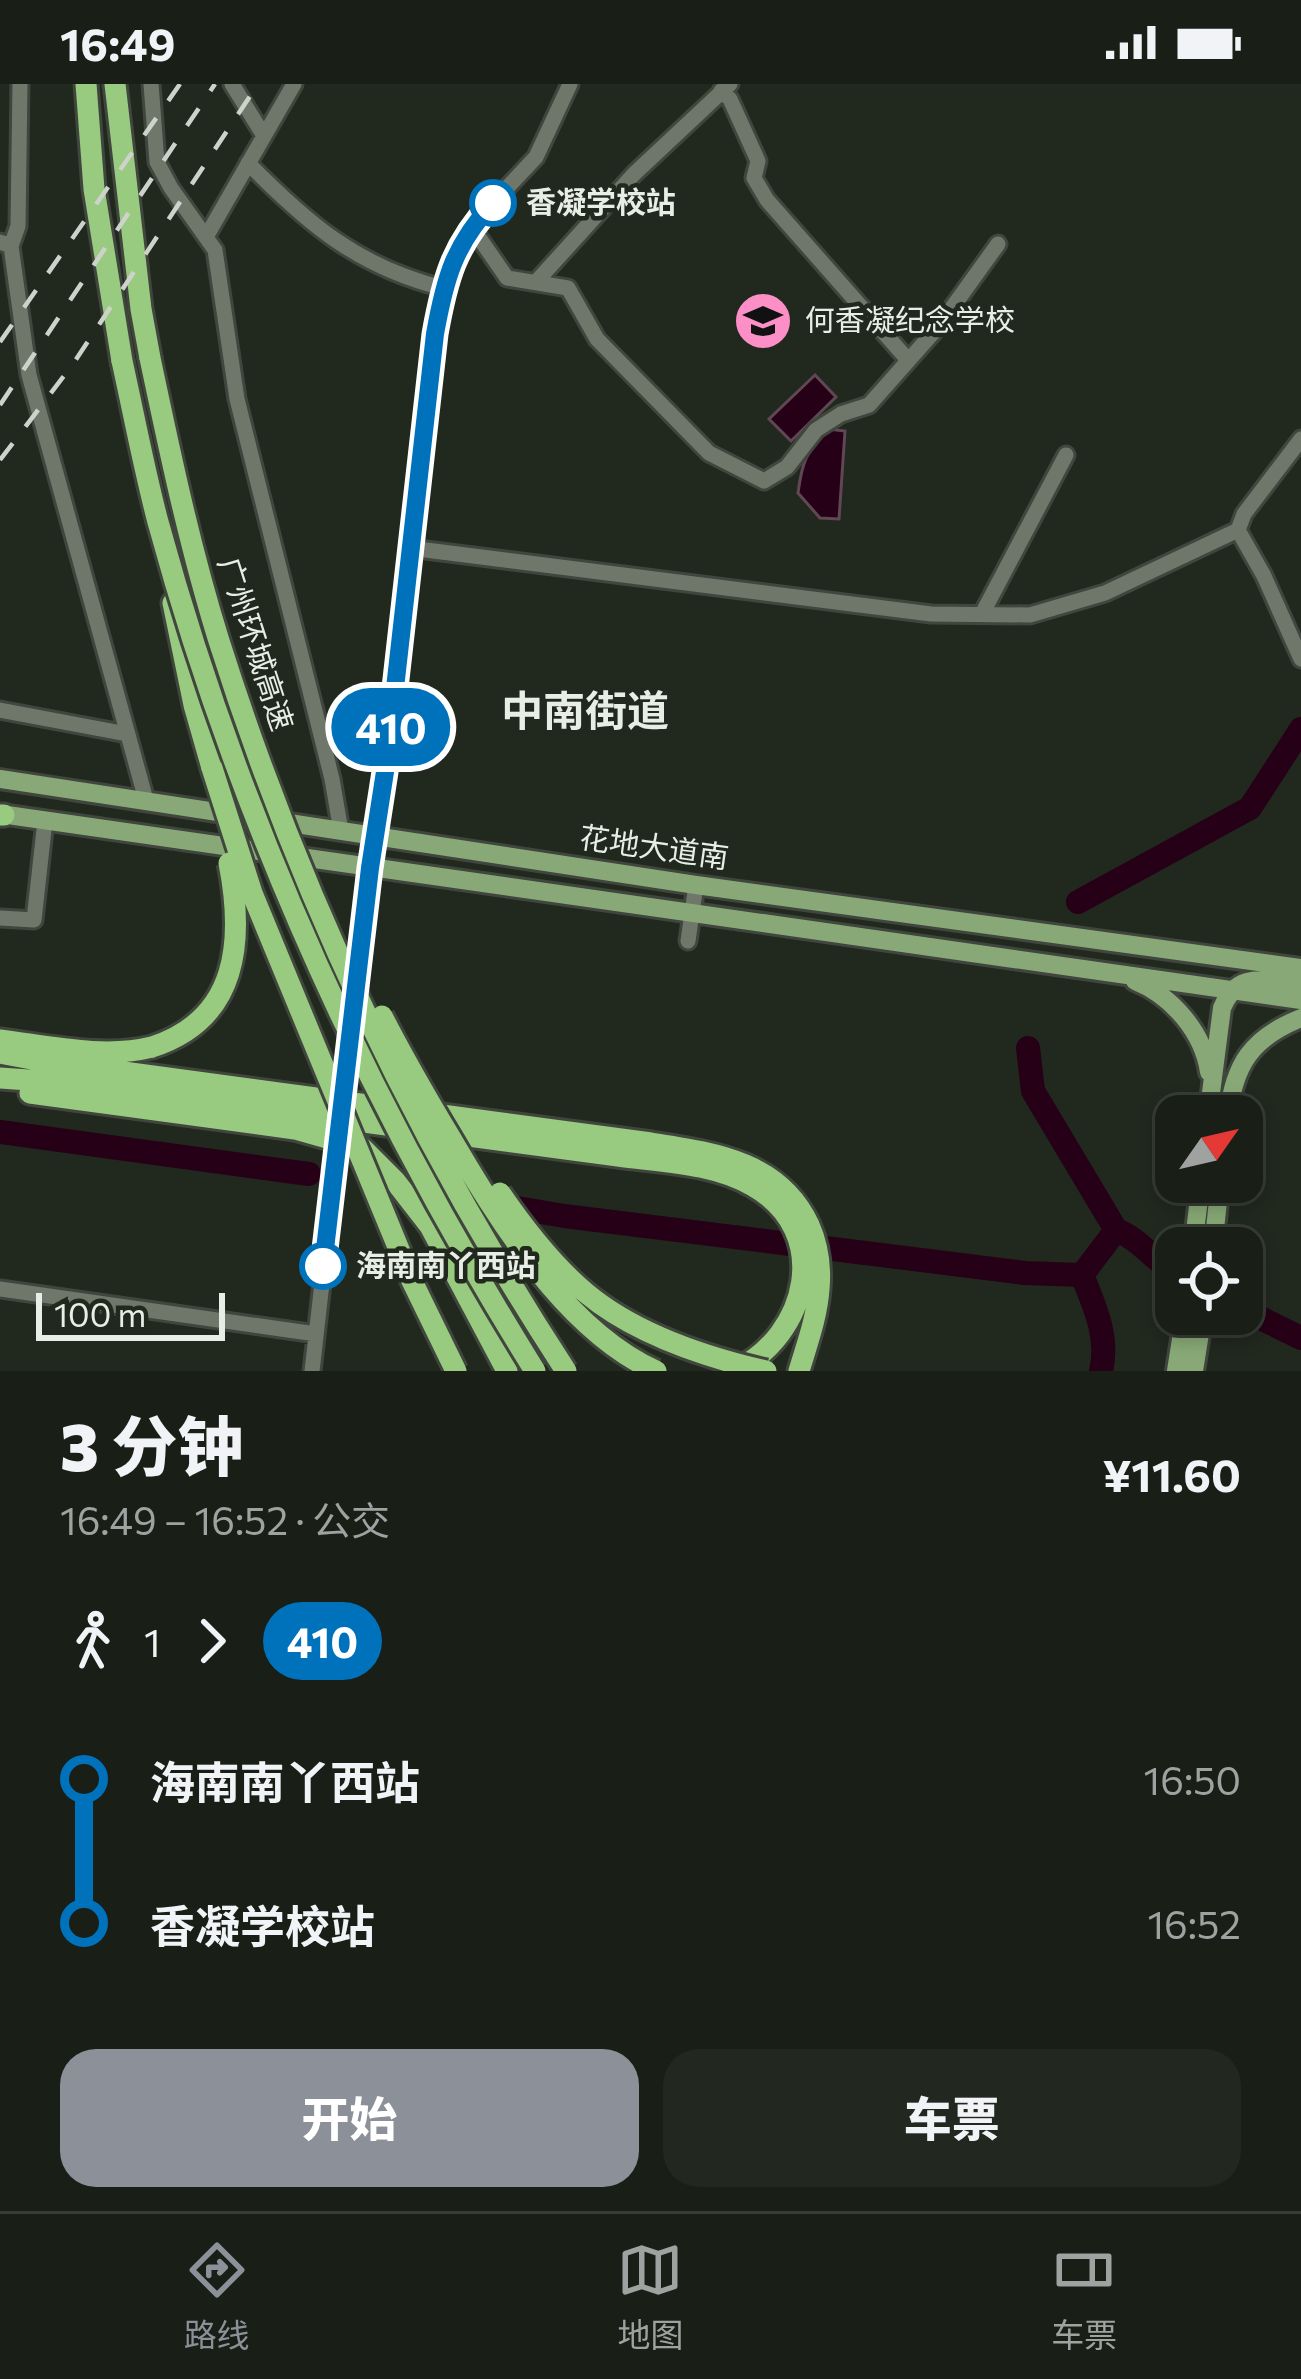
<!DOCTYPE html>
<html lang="zh">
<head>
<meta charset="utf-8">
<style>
  :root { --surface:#191e16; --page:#22271f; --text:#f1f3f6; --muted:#9fa2a1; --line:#373c35; --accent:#8c9099 }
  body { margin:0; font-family:Commissioner,"Noto Sans SC",sans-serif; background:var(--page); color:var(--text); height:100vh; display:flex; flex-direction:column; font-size:45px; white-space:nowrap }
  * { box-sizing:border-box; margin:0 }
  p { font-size:39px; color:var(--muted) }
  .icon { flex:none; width:66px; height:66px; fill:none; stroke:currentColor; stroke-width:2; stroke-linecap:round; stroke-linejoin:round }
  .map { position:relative; height:1287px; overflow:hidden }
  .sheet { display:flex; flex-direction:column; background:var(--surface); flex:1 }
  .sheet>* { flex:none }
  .badge { padding:0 24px; border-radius:39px; font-size:42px; line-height:78px }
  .needle { width:78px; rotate:56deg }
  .fabs { position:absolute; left:1155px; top:1011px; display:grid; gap:24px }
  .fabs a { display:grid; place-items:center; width:108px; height:108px; border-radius:24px; background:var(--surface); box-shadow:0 6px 18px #0003,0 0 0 3px var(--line); font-size:60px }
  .scale { position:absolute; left:36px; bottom:30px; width:189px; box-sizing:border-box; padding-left:12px; border:6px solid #e8ede6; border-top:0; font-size:33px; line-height:42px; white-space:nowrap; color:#e8ede6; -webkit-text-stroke:9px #21281e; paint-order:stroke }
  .map>.badge { position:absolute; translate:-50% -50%; box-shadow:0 0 0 6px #fff }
  .legs { display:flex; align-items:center; gap:18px; height:132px; padding:0 60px; font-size:39px }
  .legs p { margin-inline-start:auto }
  .headline { display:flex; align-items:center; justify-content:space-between; height:204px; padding:0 60px }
  h1 { font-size:66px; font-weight:800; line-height:90px }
  .action { display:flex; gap:24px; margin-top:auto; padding:24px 60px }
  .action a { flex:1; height:138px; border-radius:36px; background:var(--accent); color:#fff; font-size:48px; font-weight:800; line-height:138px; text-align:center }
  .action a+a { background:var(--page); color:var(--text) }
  ul { padding:0 60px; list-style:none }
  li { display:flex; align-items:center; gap:42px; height:144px; font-size:45px }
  li i { display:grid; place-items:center; width:18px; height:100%; margin:0 15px; background:currentColor }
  li i::after { content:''; width:30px; height:30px; margin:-15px; border:9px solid; border-radius:50%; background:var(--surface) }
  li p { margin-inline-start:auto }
  li:first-child i { background:linear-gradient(#0000 50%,currentColor 0) }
  li:last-child i { background:linear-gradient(currentColor 50%,#0000 0) }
  .status { display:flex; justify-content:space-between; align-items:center; height:84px; padding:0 60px; background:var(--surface); direction:ltr }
  .status svg { height:33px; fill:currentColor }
  .tab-bar { display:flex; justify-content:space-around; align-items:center; height:168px; border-top:3px solid var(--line); background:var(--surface); font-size:33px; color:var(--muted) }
  .tab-bar a { display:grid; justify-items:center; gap:6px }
  .tab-bar .selected { color:var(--accent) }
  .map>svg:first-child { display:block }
  .water { fill:#260016; stroke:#604754; stroke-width:3 }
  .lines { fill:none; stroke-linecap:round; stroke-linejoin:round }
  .river { stroke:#260016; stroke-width:24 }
  .minor-casing { stroke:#40463d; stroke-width:21 }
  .major-casing { stroke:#40463d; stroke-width:24 }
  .highway-casing { stroke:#40463d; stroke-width:27 }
  .minor { stroke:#6f776b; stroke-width:15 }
  .major { stroke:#88a977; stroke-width:18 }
  .highway { stroke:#98ca7f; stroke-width:21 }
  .rail { stroke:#cdd3cb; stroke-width:4.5; stroke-dasharray:21 21; stroke-linecap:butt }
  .highway-bridge-casing { stroke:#40463d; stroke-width:27; stroke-linecap:butt }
  .highway-bridge { stroke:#98ca7f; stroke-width:21 }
  .line-1-casing { stroke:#fff; stroke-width:27 }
  .line-1 { stroke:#0072bc; stroke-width:18 }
  .stop-1-dot { fill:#fff; stroke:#0072bc; stroke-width:6 }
  .labels { text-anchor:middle; stroke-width:9; stroke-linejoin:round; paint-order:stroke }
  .stop-label { font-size:30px; font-weight:bold; fill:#e8ede6; stroke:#21281e; text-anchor:start }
  .poi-label { font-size:30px; fill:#e8ede6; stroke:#21281e; text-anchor:start }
  .street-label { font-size:30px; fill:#e8ede6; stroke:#21281e }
  .district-label { font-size:42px; font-weight:bold; fill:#e8ede6; stroke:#21281e }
</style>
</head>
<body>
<div class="status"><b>16:49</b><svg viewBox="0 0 49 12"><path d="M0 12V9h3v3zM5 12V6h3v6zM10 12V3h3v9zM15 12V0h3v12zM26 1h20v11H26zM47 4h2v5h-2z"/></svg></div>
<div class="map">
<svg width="1301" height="1287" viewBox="0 0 1301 1287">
  <rect width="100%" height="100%" fill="#21281e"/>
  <path class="water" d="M815 291 836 313 791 357 769 335Z
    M828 345 845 347 839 435 820 434 798 409C802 378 806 368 828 345Z"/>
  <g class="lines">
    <path class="river" d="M1078 818 1250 724 1301 645
      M1028 964 1033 1007 1116 1146C1140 1155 1154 1177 1176 1189
      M0 1048 309 1090
      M412 1106 564 1132 790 1160
      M825 1164 1025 1189 1082 1191
      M1242 1225 1301 1254
      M1101 1287C1109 1253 1095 1223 1082 1191L1116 1146"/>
    <g class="minor-casing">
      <path id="minor" d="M151 0 157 78 171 104 215 166 237 315 332 695 341 747
        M232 0 264 52
        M721 7 730 15 758 77 754 94 767 116 908 276
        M248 79C308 140 358 183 443 204
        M471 142 507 194 568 204 597 255 709 369 764 397 787 383 816 346 841 330 869 321 939 242 998 160
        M206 153 294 0
        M0 158 11 162 29 291 146 716
        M11 162 18 142 20 0
        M536 198 634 90 730 0
        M1301 355 1244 430 1238 446 1264 492 1301 575
        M410 464 931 530 1030 531 1105 509 1238 446
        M982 530 1066 371
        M0 626 127 650
        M0 834 34 836 45 737
        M688 857 696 801
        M356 906 370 784 387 675 435 250 446 193 456 167 471 142 536 73 570 0
        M346 986 350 953
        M0 1205 316 1250
        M312 1287 335 1085"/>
    </g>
    <g class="major-casing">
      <path id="major" d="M0 695 696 801 1301 884
        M0 730 1301 916
        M1135 897C1172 912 1203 948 1209 988
        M1208 1032 1222 924C1239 884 1267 899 1301 899
        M1228 1032C1234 981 1251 954 1301 934
        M1193 1164 1201 1098
        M1213 1164 1220 1098
        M1176 1287 1185 1230
        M1194 1287 1203 1230"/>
    </g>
    <g class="highway-casing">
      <path id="highway" d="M86 0 94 105 122 277
        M115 0 141 225 150 274
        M173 519 194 621 212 684
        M0 731H4
        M0 956C49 962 104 975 152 963
        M0 969 42 977 651 1059C714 1069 779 1077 809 1141 818 1161 821 1183 819 1205 817 1233 807 1260 799 1287
        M0 994 71 999 618 1072C662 1078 714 1079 753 1102 833 1147 809 1252 734 1287
        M30 1009 295 1045 362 1064 395 1097 430 1142 507 1287"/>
    </g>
    <use href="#minor" class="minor"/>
    <use href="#major" class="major"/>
    <use href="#highway" class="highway"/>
    <path class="rail" d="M0 258 180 0
      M0 321 215 0
      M0 376 73 280 258 0"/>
    <g class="highway-bridge-casing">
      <path id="highway-bridge" d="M150 274C170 369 190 464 219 557 301 816 418 1060 566 1287
        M122 277C134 331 144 385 158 438 240 739 370 1022 535 1287
        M212 684 252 809 412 1197 456 1287
        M382 932C403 973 426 1013 450 1053 498 1135 566 1247 656 1287
        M152 963C239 935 244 856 229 779
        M500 1109C524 1144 552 1181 586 1209 634 1249 705 1273 766 1287"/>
    </g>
    <use href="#highway-bridge" class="highway-bridge"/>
  </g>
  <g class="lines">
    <g class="line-1-casing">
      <path id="line-1" d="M323 1182 370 784 387 675 435 250C445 194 454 161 493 119"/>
    </g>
    <use href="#line-1" class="line-1"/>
  </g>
  <defs>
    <g id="school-disc" transform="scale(3)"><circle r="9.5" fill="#fb8fc6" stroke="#21281e"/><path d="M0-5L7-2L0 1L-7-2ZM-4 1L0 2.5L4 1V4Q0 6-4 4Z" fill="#111"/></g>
  </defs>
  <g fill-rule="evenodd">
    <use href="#school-disc" x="763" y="237"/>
  </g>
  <g class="stop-1-dot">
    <circle cx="493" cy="119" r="21"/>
    <circle cx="323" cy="1182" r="21"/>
  </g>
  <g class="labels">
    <g class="stop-label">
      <text x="526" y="129">香凝学校站</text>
      <text x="356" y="1192">海南南丫西站</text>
    </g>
    <g class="poi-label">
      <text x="805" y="247">何香凝纪念学校</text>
    </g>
    <g class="street-label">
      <text transform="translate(255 560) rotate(72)" y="10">广州环城高速</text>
      <text transform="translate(654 764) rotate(8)" y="10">花地大道南</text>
    </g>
    <g class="district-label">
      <text x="585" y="642">中南街道</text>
    </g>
  </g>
</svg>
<div class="fabs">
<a><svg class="needle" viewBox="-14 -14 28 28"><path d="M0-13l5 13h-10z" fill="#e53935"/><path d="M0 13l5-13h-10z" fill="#9fa2a1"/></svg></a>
<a><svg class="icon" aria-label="locate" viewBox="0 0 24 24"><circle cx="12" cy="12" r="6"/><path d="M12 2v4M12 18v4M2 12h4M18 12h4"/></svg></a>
</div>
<div class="scale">100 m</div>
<b class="badge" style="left:391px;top:643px;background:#0072bc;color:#fff">410</b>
</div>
<section class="sheet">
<div class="headline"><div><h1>3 分钟</h1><p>16:49 – 16:52 · 公交</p></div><b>¥11.60</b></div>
<div class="legs"><svg class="icon" aria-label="walk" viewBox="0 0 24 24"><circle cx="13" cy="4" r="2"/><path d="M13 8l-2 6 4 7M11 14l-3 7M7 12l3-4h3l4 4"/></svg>1<svg class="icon" aria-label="forward" viewBox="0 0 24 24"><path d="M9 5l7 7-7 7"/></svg><b class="badge" style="background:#0072bc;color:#fff">410</b></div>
<ul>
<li><i style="color:#0072bc"></i><b>海南南丫西站</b><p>16:50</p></li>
<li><i style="color:#0072bc"></i><b>香凝学校站</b><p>16:52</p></li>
</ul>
<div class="action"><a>开始</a><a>车票</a></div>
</section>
<nav class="tab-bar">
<a class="selected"><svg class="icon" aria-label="directions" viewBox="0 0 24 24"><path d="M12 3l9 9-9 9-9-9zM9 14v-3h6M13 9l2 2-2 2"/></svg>路线</a>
<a><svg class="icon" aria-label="map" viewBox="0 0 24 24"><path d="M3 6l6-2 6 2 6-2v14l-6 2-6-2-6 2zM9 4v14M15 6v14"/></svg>地图</a>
<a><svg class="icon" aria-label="tickets" viewBox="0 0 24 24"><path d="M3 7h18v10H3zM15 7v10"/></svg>车票</a>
</nav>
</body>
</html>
